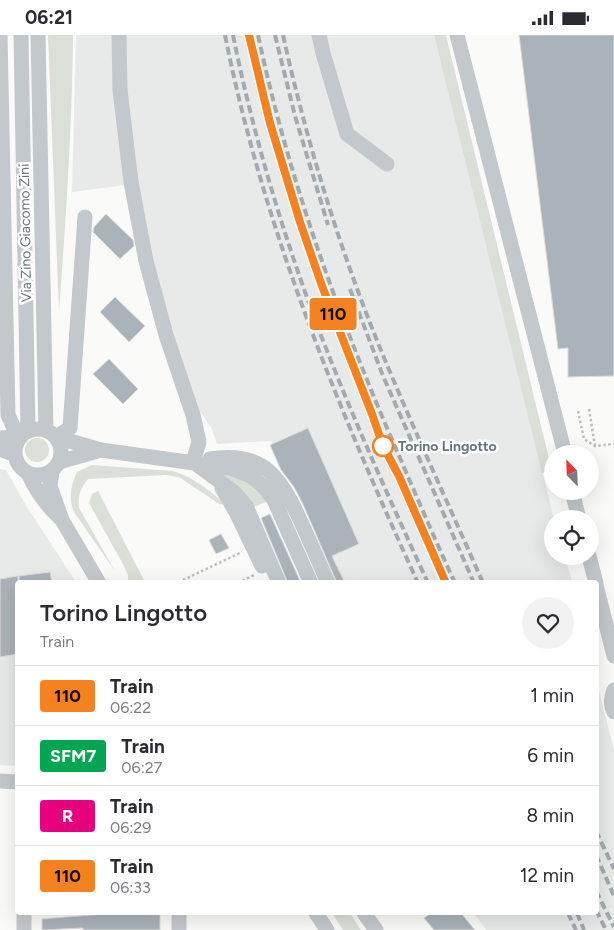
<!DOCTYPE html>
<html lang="en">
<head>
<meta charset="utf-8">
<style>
  :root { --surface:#fff; --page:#f2f2f3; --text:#2b2b33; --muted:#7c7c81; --line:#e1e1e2 }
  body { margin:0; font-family:Figtree,sans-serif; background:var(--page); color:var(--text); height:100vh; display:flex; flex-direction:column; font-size:19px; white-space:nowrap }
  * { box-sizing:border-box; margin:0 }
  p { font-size:16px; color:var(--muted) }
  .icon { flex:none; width:28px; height:28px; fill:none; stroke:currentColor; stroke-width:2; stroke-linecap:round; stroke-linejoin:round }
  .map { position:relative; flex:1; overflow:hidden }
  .sheet { position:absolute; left:15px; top:545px; width:584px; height:335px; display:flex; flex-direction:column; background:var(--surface); border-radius:5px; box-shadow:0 5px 20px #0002 }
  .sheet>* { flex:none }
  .badge { padding:0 10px; border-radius:4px; font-size:18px; line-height:32px }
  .needle { width:32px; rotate:337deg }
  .controls { position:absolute; left:544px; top:410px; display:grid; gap:10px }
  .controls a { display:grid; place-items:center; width:55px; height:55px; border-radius:50%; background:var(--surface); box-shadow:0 5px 20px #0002; font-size:25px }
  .map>.badge { position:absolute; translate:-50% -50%; box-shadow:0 0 0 2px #fff }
  .round { display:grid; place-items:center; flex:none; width:52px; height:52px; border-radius:26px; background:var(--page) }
  .headline { display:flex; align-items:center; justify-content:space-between; height:85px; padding:0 25px }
  h1 { font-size:24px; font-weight:600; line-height:38px }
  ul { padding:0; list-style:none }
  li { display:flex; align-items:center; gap:15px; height:60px; padding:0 25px; border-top:1px solid var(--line) }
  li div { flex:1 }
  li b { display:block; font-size:19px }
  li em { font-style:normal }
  li .badge { min-width:55px; font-weight:700; text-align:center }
  .status { display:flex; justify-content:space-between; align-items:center; height:35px; padding:0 25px; background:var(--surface); direction:ltr }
  .status svg { height:14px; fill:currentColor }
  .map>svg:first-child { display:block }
  .built { fill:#e8e9e9 }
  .green { fill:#dadfd7 }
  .building { fill:#aab3b9; stroke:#dcdcda }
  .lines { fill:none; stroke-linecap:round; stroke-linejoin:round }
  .path { stroke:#bbbfc2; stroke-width:2.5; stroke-dasharray:2.5 2.5; stroke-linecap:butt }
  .minor { stroke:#c3c8cc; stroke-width:15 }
  .rail { stroke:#a2aab0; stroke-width:4; stroke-dasharray:8 4; stroke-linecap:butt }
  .line-casing { stroke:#fff; stroke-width:11 }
  .line { stroke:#f58220; stroke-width:8 }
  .stop-dot { fill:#fff; stroke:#f58220; stroke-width:2.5 }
  .labels { text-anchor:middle; stroke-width:5; stroke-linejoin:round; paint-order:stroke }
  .street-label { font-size:14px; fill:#657683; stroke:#fff }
  .stop-label { font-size:14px; font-weight:bold; fill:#657683; stroke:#fff; text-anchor:start }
</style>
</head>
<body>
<div class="status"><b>06:21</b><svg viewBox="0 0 49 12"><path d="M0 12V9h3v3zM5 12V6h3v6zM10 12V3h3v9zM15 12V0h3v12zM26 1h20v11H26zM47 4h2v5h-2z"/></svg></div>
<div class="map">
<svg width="614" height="895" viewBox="0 0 614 895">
  <rect width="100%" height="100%" fill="#fafaf8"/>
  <path class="built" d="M76 0H434L554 484H552V521H565L572 547H341L271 406 217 409 212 394 196 371 125 150 72 157Z
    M0 434 6 435 27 472 76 547 18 548 17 731 0 730Z
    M596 644 614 715V895H486L474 878H596Z"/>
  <path class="green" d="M48 0H73C72 92 66 184 59 276Z
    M434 0H446L552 436 542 438Z
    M25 415a12 12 0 1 1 24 0a12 12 0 1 1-24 0Z
    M92 430 172 436C192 441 211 456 226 470L219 469 179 442 166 440 88 444C80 454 78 460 79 473L115 536 74 477C68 463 71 450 77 437Z
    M219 438H223L250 447 268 466 251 473Z
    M98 456 145 547H128V540L124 531 89 468 92 459Z
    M332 878H350L361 895H343Z"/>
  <path class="building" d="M519 0H614V341L568 342V313L558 314Z
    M106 179 133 205 134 211 120 224 93 197 94 192Z
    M115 262 145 291 129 307 100 277Z
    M109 324 138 354 123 369 93 339Z
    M308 393 359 509 332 521 345 548H337L302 467 294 452 281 435 270 410Z
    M270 479 301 548H288L261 483Z
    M221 499 229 513 216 519 209 505Z
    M50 537 52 548H19V541Z
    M18 541V619L0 622V544Z
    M115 878H160V895H83V893L42 895V884Z
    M431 878H461L475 895H434L424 883Z"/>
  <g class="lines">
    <path class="path" d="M589 374 595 411
      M578 376 584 404 595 411 614 409
      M183 545 242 517
      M238 548 254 540"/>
    <path class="minor" d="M0 0 8 380 14 393 23 399
      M21 0 28 396
      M38 0 46 395
      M119 0 120 55 131 147 146 226 166 300 193 380 199 407 193 427
      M319 0 323 18 347 99 387 129
      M457 0 565 419
      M15 417a23 23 0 1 1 46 0a23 23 0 1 1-46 0Z
      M56 402 101 415 230 433 251 441 264 452 274 465 311 548
      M56 402 70 393 85 182
      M0 403 21 402
      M0 414 15 420
      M210 424C264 415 281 443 301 487 310 507 319 527 328 548
      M59 427 101 415
      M195 428 235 458 246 471 279 548
      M52 436 50 451 62 485 99 548
      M28 438C36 456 45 469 60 483
      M222 453 236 477 262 531
      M572 456 579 484
      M589 521 596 548
      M596 550 614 621
      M614 655C611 663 610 669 614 677
      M0 746 18 747
      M24 878V895
      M179 878V895
      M316 878 327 895
      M364 878 376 895"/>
    <path class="rail" d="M225 0C263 191 337 371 418 548
      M233 0C253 99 282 196 317 290 350 377 389 463 428 548
      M249 0 270 88 293 162
      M258 0C289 146 340 286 400 423 418 465 436 507 455 548
      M275 0 295 81 328 190
      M283 0C306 104 338 209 378 308 411 389 448 468 483 548
      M309 212 383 411 399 441 446 548
      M350 254 383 341 474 548
      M596 796 614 834
      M596 820 614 861
      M596 856 614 892
      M596 875 606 895
      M568 878 576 895
      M577 878 584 895"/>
  </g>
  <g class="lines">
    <g class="line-casing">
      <path id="line" d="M249 0 270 88 300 187 322 251 372 379 383 411 399 441 446 548"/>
    </g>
    <use href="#line" class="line"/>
  </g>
  <circle class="stop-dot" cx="383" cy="411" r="10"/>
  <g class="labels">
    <g class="street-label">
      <text transform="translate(25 198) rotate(-91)" y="5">Via Zino Giacomo Zini</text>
    </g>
    <g class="stop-label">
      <text x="398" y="416">Torino Lingotto</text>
    </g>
  </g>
</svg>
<div class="controls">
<a><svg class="needle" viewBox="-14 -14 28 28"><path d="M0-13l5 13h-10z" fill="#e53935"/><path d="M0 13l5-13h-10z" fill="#7c7c81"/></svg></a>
<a><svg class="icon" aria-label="locate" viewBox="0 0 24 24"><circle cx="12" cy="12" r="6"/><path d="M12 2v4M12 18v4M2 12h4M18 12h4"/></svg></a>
</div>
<b class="badge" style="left:333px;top:279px;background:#f58220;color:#111">110</b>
<section class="sheet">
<div class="headline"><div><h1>Torino Lingotto</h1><p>Train</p></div><a class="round"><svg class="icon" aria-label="heart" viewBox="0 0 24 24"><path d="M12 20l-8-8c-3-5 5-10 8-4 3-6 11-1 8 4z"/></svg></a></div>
<ul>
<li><span class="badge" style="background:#f58220;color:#111">110</span><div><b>Train</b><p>06:22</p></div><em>1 min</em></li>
<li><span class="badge" style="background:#00a651;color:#fff">SFM7</span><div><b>Train</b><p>06:27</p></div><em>6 min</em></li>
<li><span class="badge" style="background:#e6007e;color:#fff">R</span><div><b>Train</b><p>06:29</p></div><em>8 min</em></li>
<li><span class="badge" style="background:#f58220;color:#111">110</span><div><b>Train</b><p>06:33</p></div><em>12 min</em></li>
</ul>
</section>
</div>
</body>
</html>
